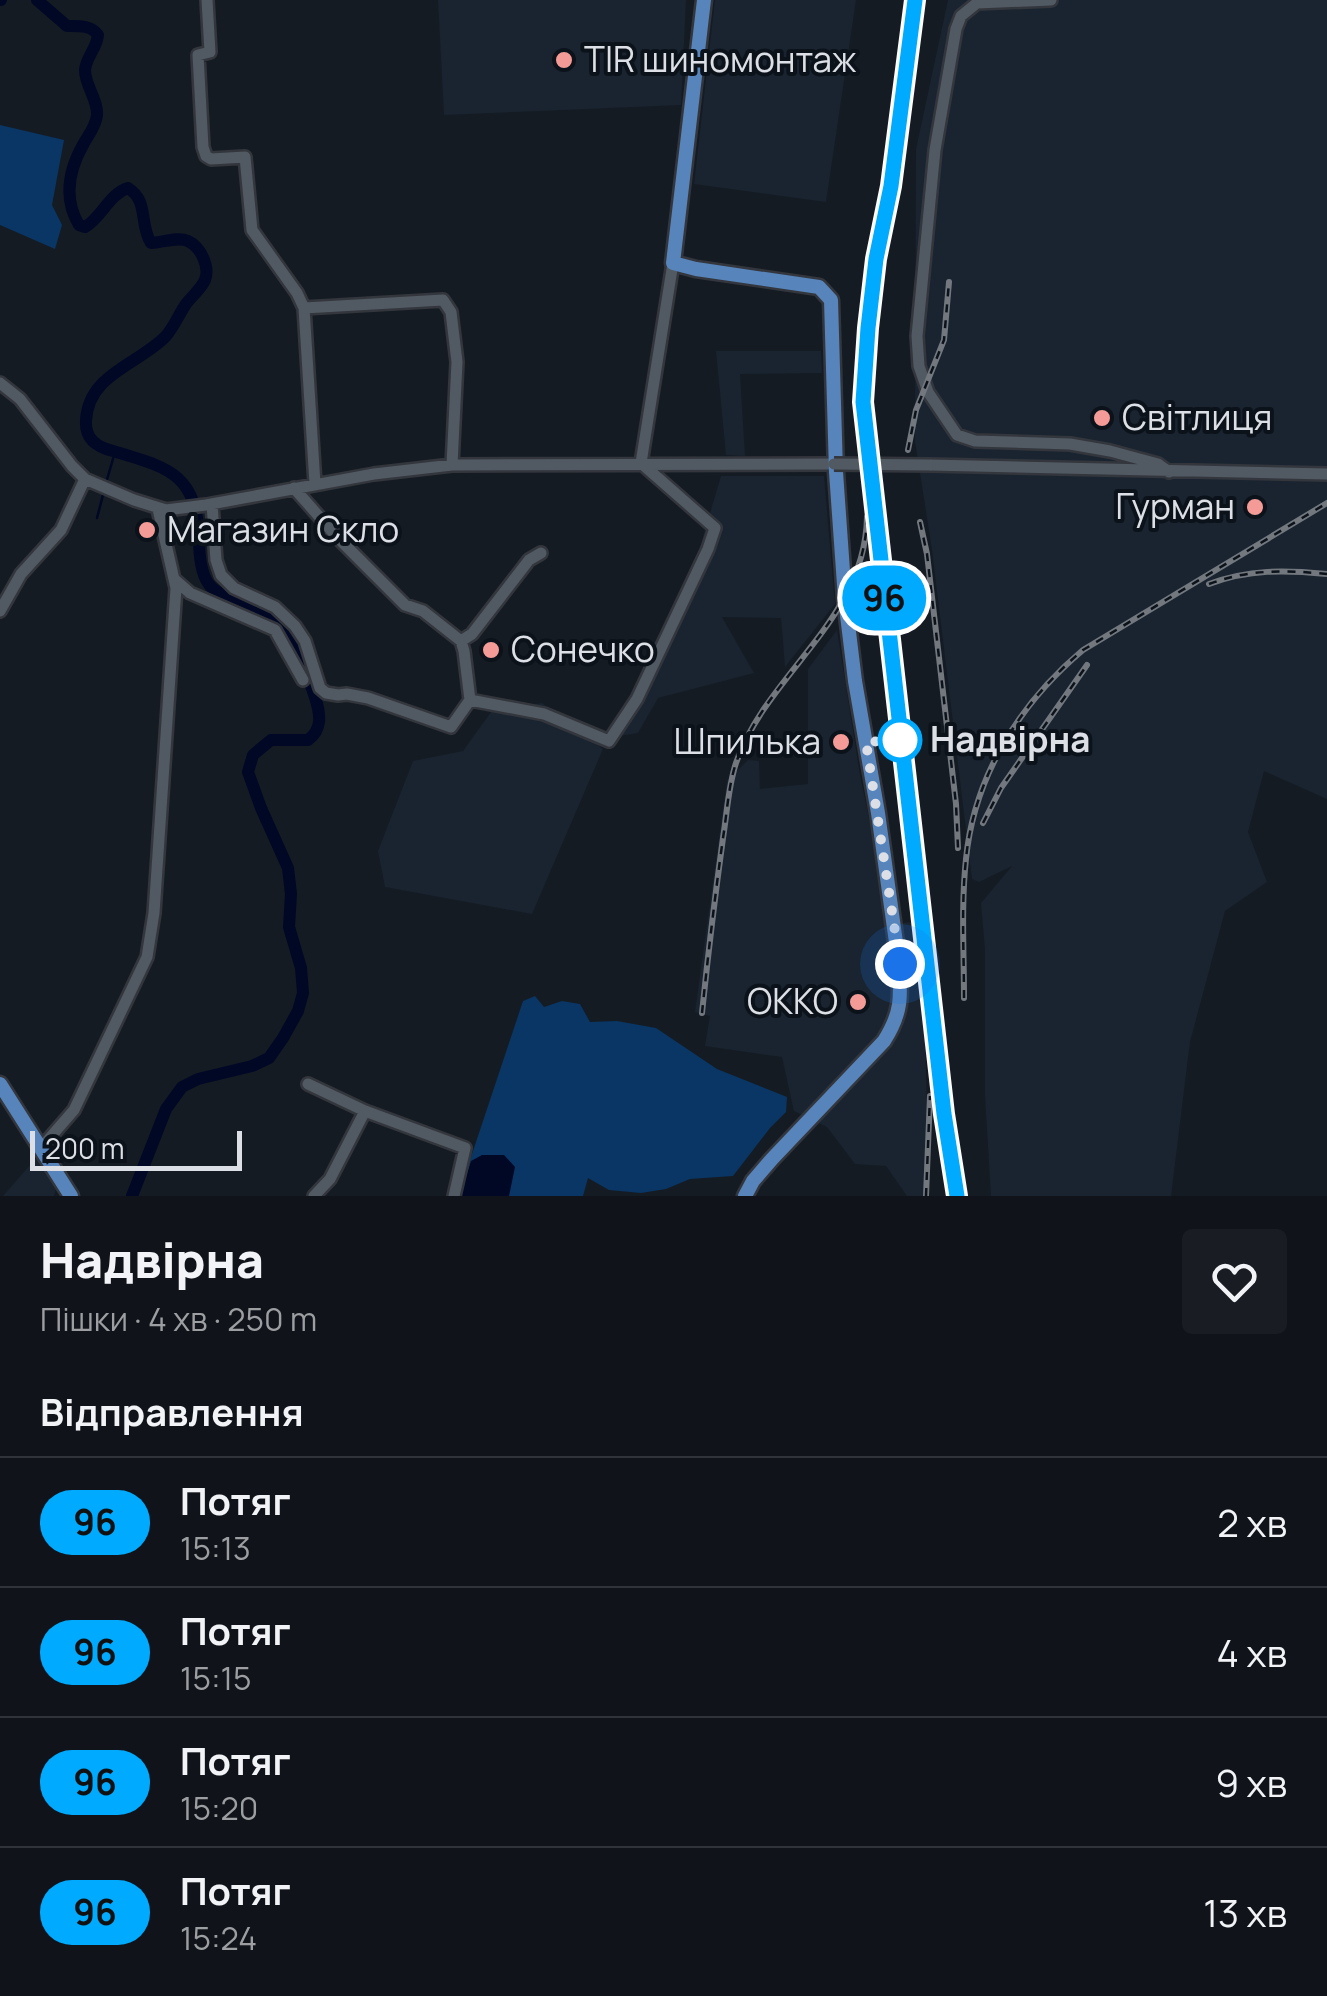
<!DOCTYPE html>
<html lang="uk">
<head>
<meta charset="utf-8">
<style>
  :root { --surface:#10141a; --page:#191d23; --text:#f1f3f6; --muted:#9c9ea2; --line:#303339 }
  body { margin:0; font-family:Manrope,sans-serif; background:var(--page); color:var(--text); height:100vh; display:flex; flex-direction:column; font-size:38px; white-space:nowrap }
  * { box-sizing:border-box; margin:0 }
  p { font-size:32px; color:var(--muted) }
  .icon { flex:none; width:55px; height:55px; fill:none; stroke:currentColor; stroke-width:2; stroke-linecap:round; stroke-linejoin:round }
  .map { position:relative; height:1196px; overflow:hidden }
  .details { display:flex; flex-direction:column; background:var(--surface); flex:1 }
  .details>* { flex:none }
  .badge { padding:0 20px; border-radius:32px; font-size:35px; line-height:65px }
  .scale { position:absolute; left:30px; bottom:25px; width:212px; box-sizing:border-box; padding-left:10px; border:5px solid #dce0e6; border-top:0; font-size:28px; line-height:35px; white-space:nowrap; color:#dce0e6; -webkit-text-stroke:8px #0c121a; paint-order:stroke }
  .you { position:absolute; width:50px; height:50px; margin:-25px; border:8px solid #fff; border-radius:50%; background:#1a73e8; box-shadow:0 0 0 15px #1a73e833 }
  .map>.badge { position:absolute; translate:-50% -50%; box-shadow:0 0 0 5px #fff }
  h2 { padding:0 40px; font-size:38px; line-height:90px }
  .round { display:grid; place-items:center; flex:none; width:105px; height:105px; border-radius:10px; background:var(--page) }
  .head { display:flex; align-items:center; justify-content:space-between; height:170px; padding:0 40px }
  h1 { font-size:48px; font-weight:800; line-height:75px }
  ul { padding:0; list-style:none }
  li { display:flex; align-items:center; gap:30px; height:130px; padding:0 40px; border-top:2px solid var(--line) }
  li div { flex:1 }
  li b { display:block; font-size:38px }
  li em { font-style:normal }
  li .badge { min-width:110px; font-weight:700; text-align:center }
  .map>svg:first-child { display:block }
  .built { fill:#192430 }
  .green { fill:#093664 }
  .water { fill:#000826 }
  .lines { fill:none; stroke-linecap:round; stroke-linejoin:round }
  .stream { stroke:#000826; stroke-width:2.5 }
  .river { stroke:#000826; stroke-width:12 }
  .minor-casing { stroke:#33363c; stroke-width:16 }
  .major-casing { stroke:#33363c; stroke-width:19 }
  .minor { stroke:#515962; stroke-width:11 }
  .major { stroke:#5684bb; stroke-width:14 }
  .rail-casing { stroke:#73787f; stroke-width:6 }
  .rail { stroke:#0c121a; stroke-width:2.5; stroke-dasharray:8; stroke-linecap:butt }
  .minor-bridge-casing { stroke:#33363c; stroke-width:16; stroke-linecap:butt }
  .minor-bridge { stroke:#515962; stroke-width:11 }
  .line-casing { stroke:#fff; stroke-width:22 }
  .line { stroke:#0af; stroke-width:15 }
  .walk { stroke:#dce0e6; stroke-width:10; stroke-dasharray:0 18 }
  .poi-dot { fill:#f59b97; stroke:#0c121a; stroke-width:4 }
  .stop-dot { fill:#fff; stroke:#0af; stroke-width:5 }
  .labels { text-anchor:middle; stroke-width:8; stroke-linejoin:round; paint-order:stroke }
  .poi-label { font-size:35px; fill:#dce0e6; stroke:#0c121a; text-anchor:start }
  .stop-label { font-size:35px; font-weight:bold; fill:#dce0e6; stroke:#0c121a; text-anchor:start }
</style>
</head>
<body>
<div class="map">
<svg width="1327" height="1196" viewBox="0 0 1327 1196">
  <rect width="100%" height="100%" fill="#151b23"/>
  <path class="built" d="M438 0H686L681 105 444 115Z
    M715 0H856L826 202 694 184Z
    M948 0H1327V799L1264 771 1248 832 1267 882 1225 911 1190 1042 1171 1196H991L985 1096V950L981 903 1012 866 979 882 972 879 932 550 915 441 916 149Z
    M716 351H821L822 373 740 374 745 456 726 455Z
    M721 476H824L835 604 785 667 781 618 722 617 754 673 658 698 638 733 619 736 670 648Z
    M837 630 860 775 891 924 912 922 925 1032 929 1196H907L886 1166 855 1164 827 1127 794 1111 782 1057 705 1046 710 1016 695 1012 727 781 748 760 759 761 760 789 808 784V669Z
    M542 703 603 749 532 914 385 887 378 851 413 761 463 751 491 712Z
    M37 1157 56 1188 54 1196H3Z"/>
  <path class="green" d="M0 125 64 140 52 205 62 225 55 249 0 225Z
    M535 996 544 1007 562 1001 580 1004 590 1022 617 1021 656 1028 717 1069 787 1097 786 1112 770 1128 733 1176 690 1179 666 1189 641 1193 609 1190 588 1178 583 1196H458L523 1001Z"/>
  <path class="water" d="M482 1155H504L515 1167 509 1196H460L471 1161Z"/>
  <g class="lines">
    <path class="stream" d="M106 483 115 452
      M97 518 104 491"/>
    <path class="river" d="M0 0H1
      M37 0 67 26C79 26 91 25 98 35 97 48 86 57 85 70 85 86 98 99 97 115 96 126 89 134 84 143 69 169 63 198 79 225L85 227C102 217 109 194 128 188 149 201 139 224 151 243 162 243 177 236 188 241 201 247 210 267 205 280 201 289 192 296 186 304 179 314 174 327 166 336 138 365 88 374 86 421 85 439 97 447 113 451 169 468 196 473 199 538 199 551 200 571 208 583 218 599 252 601 268 614 287 629 322 698 319 722 318 730 315 735 308 740H271L253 755 248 772 261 808 288 868 291 894 289 927 301 968 303 993 298 1011 283 1038 269 1058 252 1066 198 1079 182 1087 166 1109 132 1196"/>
    <g class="minor-casing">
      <path id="minor" d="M207 0 210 52 198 55 203 147 206 156 211 159 245 157 252 230 297 293 304 308
        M1051 0 977 3 961 16 956 29 935 150 917 336 919 366 928 392 957 435 975 441 1070 444 1110 451 1158 464 1169 472
        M0 383 20 399 72 466 85 479 134 500 166 510 206 505 374 474 452 465 834 464
        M641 463 673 263
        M930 465 1327 474
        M315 484 304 308 443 300 451 312 457 362 452 465
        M212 504 216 560 221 575 234 588 275 607 295 626 305 641 320 688 326 693 338 695 347 694 368 698 451 727 470 700 464 651 461 641 423 611 405 605 337 537 294 488
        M174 579 190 593 275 630 303 680
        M0 611 21 574 61 530 85 479
        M461 641 472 634 529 560 541 553
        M470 700 544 714 609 741 637 699 708 549 715 528 641 463
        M308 1084 365 1111 465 1148 454 1196
        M41 1148 74 1110 147 957 154 913 176 588 158 509
        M314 1196 330 1179 365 1111"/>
    </g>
    <g class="major-casing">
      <path id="major" d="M704 0 673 263 696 269 819 287 831 300 836 472 845 599 855 681 878 813 899 964C901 997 902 1013 884 1041L772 1159 753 1181 745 1196
        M0 1084 71 1196"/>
    </g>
    <use href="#minor" class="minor"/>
    <use href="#major" class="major"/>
    <g class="rail-casing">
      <path id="rail" d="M915 0 891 186 875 259 868 328 863 402 936 1050 947 1140 957 1196
        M908 450 916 410 944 340 949 282
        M920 522 927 554 956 804 958 848
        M1209 584C1249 569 1285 570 1327 574
        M983 823 1001 788 1087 665
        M964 998C964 952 961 905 966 859 974 776 1020 703 1083 650L1327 503
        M702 1013C708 955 715 896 723 838 727 814 728 787 736 763 767 673 865 621 867 517
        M926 1196 930 1096"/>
    </g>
    <use href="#rail" class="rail"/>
    <g class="minor-bridge-casing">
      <path id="minor-bridge" d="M834 464 930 465"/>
    </g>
    <use href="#minor-bridge" class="minor-bridge"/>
  </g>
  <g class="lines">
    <g class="line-casing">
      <path id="line" d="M915 0 891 186 876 259 868 328 863 402 944 1114 957 1196"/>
    </g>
    <use href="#line" class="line"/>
    <path class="walk" d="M900 964 866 742 900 740"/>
  </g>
  <g class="poi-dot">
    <circle cx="564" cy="60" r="10"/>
    <circle cx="1102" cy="418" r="10"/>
    <circle cx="1255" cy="507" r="10"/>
    <circle cx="147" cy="530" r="10"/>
    <circle cx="491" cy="650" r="10"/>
    <circle cx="841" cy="742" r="10"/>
    <circle cx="858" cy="1002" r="10"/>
  </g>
  <circle class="stop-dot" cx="900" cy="740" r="20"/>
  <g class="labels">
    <g class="poi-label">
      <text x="584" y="72">TIR шиномонтаж</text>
      <text x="1122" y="430">Світлиця</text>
      <text x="1235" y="519" text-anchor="end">Гурман</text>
      <text x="167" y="542">Магазин Скло</text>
      <text x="511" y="662">Сонечко</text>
      <text x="821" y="754" text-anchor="end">Шпилька</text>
      <text x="838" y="1014" text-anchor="end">ОККО</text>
    </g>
    <g class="stop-label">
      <text x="930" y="752">Надвірна</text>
    </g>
  </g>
</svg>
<div class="scale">200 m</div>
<div class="you" style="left:900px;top:964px"></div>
<b class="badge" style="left:884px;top:598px;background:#0af;color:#111">96</b>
</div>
<section class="details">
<div class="head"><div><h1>Надвірна</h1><p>Пішки · 4 хв · 250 m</p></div><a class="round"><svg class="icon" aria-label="heart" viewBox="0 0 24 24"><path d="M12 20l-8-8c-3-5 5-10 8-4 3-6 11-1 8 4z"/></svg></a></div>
<h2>Відправлення</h2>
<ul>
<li><span class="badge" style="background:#0af;color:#111">96</span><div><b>Потяг</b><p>15:13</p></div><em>2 хв</em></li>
<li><span class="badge" style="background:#0af;color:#111">96</span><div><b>Потяг</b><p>15:15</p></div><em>4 хв</em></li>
<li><span class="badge" style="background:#0af;color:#111">96</span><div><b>Потяг</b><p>15:20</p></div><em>9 хв</em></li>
<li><span class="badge" style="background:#0af;color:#111">96</span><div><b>Потяг</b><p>15:24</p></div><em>13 хв</em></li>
</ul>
</section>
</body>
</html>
